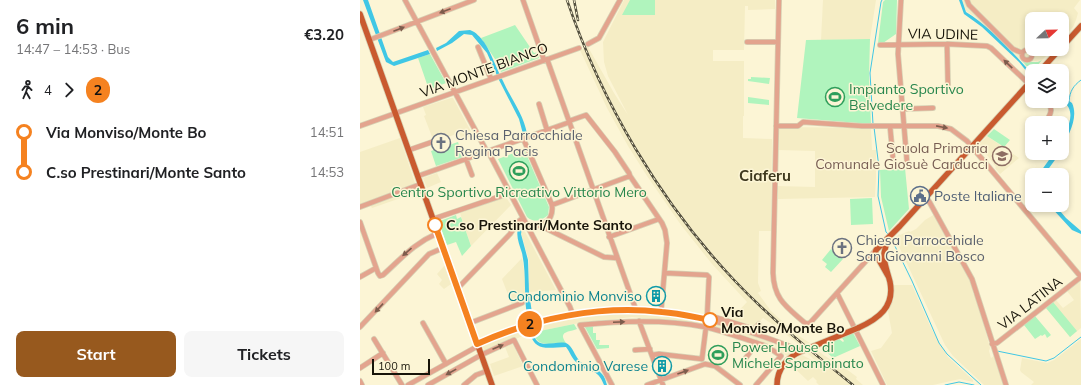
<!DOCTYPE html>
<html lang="en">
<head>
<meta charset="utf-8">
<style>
  :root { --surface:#fff; --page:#f6f6f6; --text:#202124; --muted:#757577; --accent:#97591e }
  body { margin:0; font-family:Mulish,sans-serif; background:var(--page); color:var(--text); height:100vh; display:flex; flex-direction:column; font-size:15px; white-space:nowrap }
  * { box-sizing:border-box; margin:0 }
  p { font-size:13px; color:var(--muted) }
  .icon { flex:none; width:22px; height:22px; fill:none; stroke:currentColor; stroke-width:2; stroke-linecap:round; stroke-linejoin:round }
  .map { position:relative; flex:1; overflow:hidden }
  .sheet { display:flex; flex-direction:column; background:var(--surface); width:360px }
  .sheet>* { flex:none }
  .badge { padding:0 8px; border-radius:13px; font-size:14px; line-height:26px }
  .needle { width:26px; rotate:68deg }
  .controls { position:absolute; left:665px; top:12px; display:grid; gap:8px }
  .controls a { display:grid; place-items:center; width:44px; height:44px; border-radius:8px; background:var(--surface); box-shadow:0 2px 6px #0003; font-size:20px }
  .scale { position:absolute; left:12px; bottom:10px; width:58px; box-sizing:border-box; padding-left:4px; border:2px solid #171409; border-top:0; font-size:11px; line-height:14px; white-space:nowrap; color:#171409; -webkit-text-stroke:3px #fcf5d5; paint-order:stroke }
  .map>.badge { position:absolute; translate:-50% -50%; box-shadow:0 0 0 2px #fff }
  .legs { display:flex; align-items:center; gap:6px; height:44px; padding:0 16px; font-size:13px }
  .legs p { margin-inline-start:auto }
  .headline { display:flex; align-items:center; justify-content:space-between; height:68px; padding:0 16px }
  h1 { font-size:22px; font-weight:700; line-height:30px }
  .button { display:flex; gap:8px; margin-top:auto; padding:8px 16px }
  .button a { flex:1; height:46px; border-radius:8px; background:var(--accent); color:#fff; font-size:16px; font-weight:700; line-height:46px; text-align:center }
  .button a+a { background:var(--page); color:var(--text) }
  ul { padding:0 16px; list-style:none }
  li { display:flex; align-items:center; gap:14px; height:40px; font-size:15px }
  li i { display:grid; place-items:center; width:6px; height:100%; margin:0 5px; background:currentColor }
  li i::after { content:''; width:10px; height:10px; margin:-5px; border:3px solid; border-radius:50%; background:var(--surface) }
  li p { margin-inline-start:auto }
  li:first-child i { background:linear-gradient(#0000 50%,currentColor 0) }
  li:last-child i { background:linear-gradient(currentColor 50%,#0000 0) }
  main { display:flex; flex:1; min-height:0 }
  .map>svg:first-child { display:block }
  .built { fill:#f5edc5 }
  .green { fill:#b0f4bd }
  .water { fill:#40c7e5 }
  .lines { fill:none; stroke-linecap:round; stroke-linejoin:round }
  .stream { stroke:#40c7e5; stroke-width:1 }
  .minor-casing { stroke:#d7d1b4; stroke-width:6 }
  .major-casing { stroke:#d7d1b4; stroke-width:7 }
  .minor { stroke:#e3a48e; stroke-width:4.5 }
  .major { stroke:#c95a2f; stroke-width:5.5 }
  .rail-casing { stroke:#534f3e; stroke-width:2.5 }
  .rail { stroke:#fcf5d5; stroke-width:1; stroke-dasharray:3; stroke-linecap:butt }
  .major-bridge-casing { stroke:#d7d1b4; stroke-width:7; stroke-linecap:butt }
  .major-bridge { stroke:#c95a2f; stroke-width:5.5 }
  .oneway { fill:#7d5c4c }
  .line-1-casing { stroke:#fff; stroke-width:9 }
  .line-1 { stroke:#f58220; stroke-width:6 }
  .stop-1-dot { fill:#fff; stroke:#f58220; stroke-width:2 }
  .labels { text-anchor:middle; stroke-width:3; stroke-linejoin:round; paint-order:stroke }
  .street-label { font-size:14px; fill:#171409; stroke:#fcf5d5 }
  .leisure-label { font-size:14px; fill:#27864d; stroke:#fcf5d5; text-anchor:start }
  .worship-label { font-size:14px; fill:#5b616d; stroke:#fcf5d5; text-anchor:start }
  .education-label { font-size:14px; fill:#785e54; stroke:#fcf5d5; text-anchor:end }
  .service-label { font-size:14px; fill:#4e5e75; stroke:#fcf5d5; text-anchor:start }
  .stop-label { font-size:14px; font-weight:bold; fill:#171409; stroke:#fcf5d5; text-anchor:start }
  .culture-label { font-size:14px; fill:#0d838f; stroke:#fcf5d5; text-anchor:end }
  .neighbourhood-label { font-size:15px; font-weight:bold; fill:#3e381e; stroke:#fcf5d5 }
</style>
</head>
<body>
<main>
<section class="sheet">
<div class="headline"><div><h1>6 min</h1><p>14:47 – 14:53 · Bus</p></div><b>€3.20</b></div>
<div class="legs"><svg class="icon" aria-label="walk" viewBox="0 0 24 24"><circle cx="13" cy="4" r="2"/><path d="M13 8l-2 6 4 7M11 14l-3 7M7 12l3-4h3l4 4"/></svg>4<svg class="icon" aria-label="forward" viewBox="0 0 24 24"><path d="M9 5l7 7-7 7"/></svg><b class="badge" style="background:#f58220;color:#111">2</b></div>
<ul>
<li><i style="color:#f58220"></i><b>Via Monviso/Monte Bo</b><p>14:51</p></li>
<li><i style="color:#f58220"></i><b>C.so Prestinari/Monte Santo</b><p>14:53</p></li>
</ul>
<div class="button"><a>Start</a><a>Tickets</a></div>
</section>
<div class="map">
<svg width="721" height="385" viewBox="0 0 721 385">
  <rect width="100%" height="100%" fill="#fcf5d5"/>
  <path class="built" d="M264 0H415V9L388 10V6H385L384 50H353V61H384V116H383V138L412 139 411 231H399L398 283 401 291 396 294 398 293 411 311 436 334 450 343 442 347 418 328 403 318 394 327 370 320 387 302 352 264 321 225 287 176 268 146 247 108 220 50 228 47 254 93 268 115 248 76 244 62 243 42Z
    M463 0H516L510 39 461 40Z
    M602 0H720L714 8 718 13 716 20 713 27 702 39V19H672V49H693L682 60 666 62H663L614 16 606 11Z
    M91 98H93L113 135 102 140 99 133 74 142 64 116 66 115 63 107Z
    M419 127 511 128 512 150H516V178L515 197 418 199 417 186 455 187V151L418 150Z
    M627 136 659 158 640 174 635 168 636 167 624 151 622 152 617 147Z
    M40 138 58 192 12 208 10 205H0V152Z
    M77 173 81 182 67 188 63 178Z
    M146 197 151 205 111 246 100 213Z
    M575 214 612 279 613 294 616 295 630 348 629 351 631 358 634 356 644 385H624L593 356 585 345 535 238 539 234 540 235 549 231 550 232 556 229 565 220Z
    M163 228 196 290 169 292V286H165V299L152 305 142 279 162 258 164 270 165 283H169V261L161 233Z
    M85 265 91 284 84 289 79 284 82 280 77 274Z
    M720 281 721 328 710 337 686 308 696 300 703 308 714 300 707 291Z
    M534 285H552L571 328 588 357 613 380V382L600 379 573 385H527L511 351 521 348 532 333 528 311 534 299Z
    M273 312 327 318 346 322 380 331 432 350 433 352 427 356 417 350 324 322 272 317 214 324 175 332H173L125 351 122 345 159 331 169 328V329H173V326L204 319 249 313Z
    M721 339V385H671L674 382 661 372 660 370 662 358 687 363 694 360Z
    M153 344 163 366 134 376 130 364 149 357 145 347Z
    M456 349 465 356 489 371 497 377 496 379 503 385H459L456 382 457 381 453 377 448 381 429 363 442 355 458 363 447 353Z"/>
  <path class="green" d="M270 0H295V15H262Z
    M525 0H537L536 34 523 43H518L523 2Z
    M155 25 174 53 178 52 179 58 141 72 135 59 121 38Z
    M510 39 509 77 511 124 437 118 446 40Z
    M70 54 86 83 68 90V87L58 58Z
    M682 60 672 72 663 62H678Z
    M391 77 410 78 409 84 388 81V79H391Z
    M388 97 409 100V105L388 103Z
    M634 129 650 140 644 147 627 136Z
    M98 142 103 157 76 166 71 151Z
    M164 149 189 207 188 215C182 221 174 223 167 217L138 159Z
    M545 168 549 209 529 231 521 197 520 170Z
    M512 198 513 224 491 225 490 199Z
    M96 215 97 219 101 217 111 246 102 256 96 242 87 245 79 223 80 221Z
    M471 249 483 259 471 272 465 267 467 264 462 260Z
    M693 302 717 331 710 337 686 308Z
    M675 316 691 335 687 338 685 334 682 336 681 335 675 339 664 325Z
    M214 324 217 329C210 332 197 331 206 343 196 342 179 349 174 335H176L175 332Z
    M225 327H233V333H236V340H240L239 345H249V348L237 349Z
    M493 333 500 346 473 358 463 349 464 347 463 346 479 339 483 342 484 341 482 338Z"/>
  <path class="water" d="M3 0H8L28 57 33 62 68 50 70 54 34 66 26 62Z
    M599 0H602L606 12C629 26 654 53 672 74V78L659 62 622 27 604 14Z
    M110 30C116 32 120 37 124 42 132 54 136 68 143 81 151 99 164 115 167 134H163L159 119 139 80 127 53 112 35 104 34 92 43 77 51 76 48 86 43 99 31Z
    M702 96 712 103C719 118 708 135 702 149 702 131 721 115 702 100Z
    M694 153H700L684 175H681V171Z
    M689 205H695L706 218 721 231V234L712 230Z
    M159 226 162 228 161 234 168 260 169 292 173 320 168 321C163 298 167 275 162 253 159 243 155 235 159 226Z
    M174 331C174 352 195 340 206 343 212 345 215 356 219 360 225 368 236 366 242 374 245 377 246 382 247 385H244C237 366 229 375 217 363 212 359 210 352 206 347 190 347 175 353 170 333Z"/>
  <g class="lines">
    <path class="stream" d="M709 101C710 91 713 86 721 80
      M513 124 510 73 521 2 522 0
      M514 127 519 168 518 196 526 232 528 234
      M531 238 552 281 579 343 587 354 621 385
      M171 326 172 333
      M637 351 686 361 694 358 721 337
      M585 385 599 382 614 385"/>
    <g class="minor-casing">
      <path id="minor" d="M45 0 125 148 130 155 210 307 213 315
        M163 0 184 60
        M419 0 413 273C414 300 427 307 445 323L449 324 515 251
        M541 0 538 54 547 162
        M607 0 609 5 653 49 662 53
        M9 40 114 0
        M387 42H418
        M228 44 239 38 260 0
        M587 44 588 88
        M520 45 587 44 627 46 631 48 669 84
        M118 47 131 79
        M662 55a5 5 0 1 1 10 0a5 5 0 1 1-10 0Z
        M187 59 276 310
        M686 101C694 108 691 114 686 121
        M179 104 187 130
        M543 109 573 108
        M209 121 226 115 255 152 269 173 270 176 302 223 305 230 307 243 301 312
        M0 126 219 48
        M416 126H438L443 122 502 126H578L591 129 607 141 721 277
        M530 126 533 159
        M163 138 192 205C194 221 181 230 166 224
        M49 150 75 141
        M106 159 112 175
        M58 176 210 122
        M566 197 570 203 612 279 646 385
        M192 205 270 176
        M0 207 61 184
        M73 219 150 193
        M0 222 18 273 20 276 23 275C43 257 53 244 78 233
        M181 226 244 257 257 258
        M249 237 299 219
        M305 273 347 275 349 277 347 320
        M0 277 16 268
        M98 288 150 234 159 221 163 218
        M477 293 523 385
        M348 315 394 329 399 324
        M279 321 303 385
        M63 323 86 364
        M110 323 162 303
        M0 327 69 254 83 248
        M14 339 42 385
        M117 344C193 311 268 302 349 320 381 327 412 340 442 351
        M632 344 637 343 721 277
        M275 350 290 349
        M292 355 299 354 342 359
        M342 359 346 327
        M385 359 397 343
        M0 368 23 353
        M0 381 2 385
        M48 385 118 346
        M68 385 121 355 154 340 177 385
        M104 385 116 375 127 371
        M252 385 220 325C262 321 303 319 345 327 364 331 384 339 403 345L411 349 421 356 396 385
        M287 385 345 364 355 366 380 385"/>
    </g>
    <g class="major-casing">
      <path id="major" d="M0 14 132 385
        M702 47 721 26
        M680 71 700 49
        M528 276 519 260 515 255 516 250 540 226 672 80
        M498 328C518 319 535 307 530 282 528 274 525 266 524 258 523 251 527 246 527 240
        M417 385C417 369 427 357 442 351"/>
    </g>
    <use href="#minor" class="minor"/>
    <use href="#major" class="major"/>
    <g class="rail-casing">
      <path id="rail" d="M207 0C242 103 300 202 375 281 411 319 452 352 493 385
        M214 0 218 20"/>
    </g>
    <use href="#rail" class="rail"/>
    <g class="major-bridge-casing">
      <path id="major-bridge" d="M442 351 498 328"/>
    </g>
    <use href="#major-bridge" class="major-bridge"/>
  </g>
  <defs><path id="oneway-solid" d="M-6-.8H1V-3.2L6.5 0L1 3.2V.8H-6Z"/></defs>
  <g class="oneway">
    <use href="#oneway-solid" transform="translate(85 11) rotate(159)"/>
    <use href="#oneway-solid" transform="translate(39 29) rotate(-21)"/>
    <use href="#oneway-solid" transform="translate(648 64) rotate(-136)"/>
    <use href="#oneway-solid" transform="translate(582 127) rotate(11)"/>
    <use href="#oneway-solid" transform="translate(47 252) rotate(139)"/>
    <use href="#oneway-solid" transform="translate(19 308) rotate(133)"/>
    <use href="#oneway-solid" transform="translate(259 322) rotate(-3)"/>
    <use href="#oneway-solid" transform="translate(138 347) rotate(-23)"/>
    <use href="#oneway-solid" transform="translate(91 372) rotate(151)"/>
    <use href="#oneway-solid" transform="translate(323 372) rotate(-20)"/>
  </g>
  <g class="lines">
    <g class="line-1-casing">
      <path id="line-1" d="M75 225 117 344C174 318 240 305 302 312 318 313 334 317 350 320"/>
    </g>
    <use href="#line-1" class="line-1"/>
  </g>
  <defs>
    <g id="stadium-ring" transform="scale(1)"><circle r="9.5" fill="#fcf5d5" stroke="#2e9e5b" stroke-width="1.5"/><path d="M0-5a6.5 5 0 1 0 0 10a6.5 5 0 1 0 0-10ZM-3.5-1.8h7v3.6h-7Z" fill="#2e9e5b"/></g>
    <g id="church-ring" transform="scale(1)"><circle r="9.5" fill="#fcf5d5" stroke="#6b7280" stroke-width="1.5"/><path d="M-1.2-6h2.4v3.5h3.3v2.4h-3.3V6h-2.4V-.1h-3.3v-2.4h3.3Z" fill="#6b7280"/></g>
    <g id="school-ring" transform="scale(1)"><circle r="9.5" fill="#fcf5d5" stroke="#8d6e63" stroke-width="1.5"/><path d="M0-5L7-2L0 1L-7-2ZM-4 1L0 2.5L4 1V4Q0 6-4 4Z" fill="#8d6e63"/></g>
    <g id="civic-ring" transform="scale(1)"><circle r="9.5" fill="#fcf5d5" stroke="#5c6f8a" stroke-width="1.5"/><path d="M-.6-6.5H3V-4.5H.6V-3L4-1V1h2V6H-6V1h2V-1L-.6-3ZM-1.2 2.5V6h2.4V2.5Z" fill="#5c6f8a"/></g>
    <g id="building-ring" transform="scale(1)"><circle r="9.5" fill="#fcf5d5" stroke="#0f9aa8" stroke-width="1.5"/><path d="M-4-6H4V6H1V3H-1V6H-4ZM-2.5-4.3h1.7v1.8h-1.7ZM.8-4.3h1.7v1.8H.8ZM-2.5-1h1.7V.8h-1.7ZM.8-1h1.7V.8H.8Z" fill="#0f9aa8"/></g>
  </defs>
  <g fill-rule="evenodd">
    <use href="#stadium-ring" x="475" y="97"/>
    <use href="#church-ring" x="81" y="143"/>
    <use href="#school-ring" x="642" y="156"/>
    <use href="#stadium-ring" x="159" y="171"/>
    <use href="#civic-ring" x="560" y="196"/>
    <use href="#church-ring" x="482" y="248"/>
    <use href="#building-ring" x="296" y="296"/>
    <use href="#stadium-ring" x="358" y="355"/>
    <use href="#building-ring" x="302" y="366"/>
  </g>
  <g class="stop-1-dot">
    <circle cx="75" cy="225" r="7"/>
    <circle cx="350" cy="320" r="7"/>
  </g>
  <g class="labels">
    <g class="street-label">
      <text transform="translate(583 34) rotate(1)" y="5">VIA UDINE</text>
      <text transform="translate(124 70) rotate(-20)" y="5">VIA MONTE BIANCO</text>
      <text transform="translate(670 303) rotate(-38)" y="5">VIA LATINA</text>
    </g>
    <g class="leisure-label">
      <text x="489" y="94">Impianto Sportivo<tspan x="489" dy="16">Belvedere</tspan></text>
      <text x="159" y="197" text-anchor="middle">Centro Sportivo Ricreativo Vittorio Mero</text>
      <text x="372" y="352">Power House di<tspan x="372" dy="16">Michele Spampinato</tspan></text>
    </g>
    <g class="worship-label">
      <text x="95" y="140">Chiesa Parrocchiale<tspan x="95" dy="16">Regina Pacis</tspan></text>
      <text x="496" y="245">Chiesa Parrocchiale<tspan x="496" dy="16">San Giovanni Bosco</tspan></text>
    </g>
    <g class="education-label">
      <text x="628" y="153">Scuola Primaria<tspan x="628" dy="16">Comunale Giosuè Carducci</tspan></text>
    </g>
    <g class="service-label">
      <text x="574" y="201">Poste Italiane</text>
    </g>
    <g class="stop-label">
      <text x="86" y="230">C.so Prestinari/Monte Santo</text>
      <text x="361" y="317">Via<tspan x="361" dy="16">Monviso/Monte Bo</tspan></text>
    </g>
    <g class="culture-label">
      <text x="282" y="301">Condominio Monviso</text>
      <text x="288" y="371">Condominio Varese</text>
    </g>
    <g class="neighbourhood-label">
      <text x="405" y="181">Ciaferu</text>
    </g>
  </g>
</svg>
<div class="controls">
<a><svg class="needle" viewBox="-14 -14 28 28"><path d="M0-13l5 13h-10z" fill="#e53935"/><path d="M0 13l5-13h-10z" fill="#757577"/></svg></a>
<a><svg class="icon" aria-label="layers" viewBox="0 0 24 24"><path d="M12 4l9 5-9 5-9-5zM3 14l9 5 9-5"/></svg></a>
<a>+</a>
<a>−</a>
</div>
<div class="scale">100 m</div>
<b class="badge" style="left:170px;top:324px;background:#f58220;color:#111">2</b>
</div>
</main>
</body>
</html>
